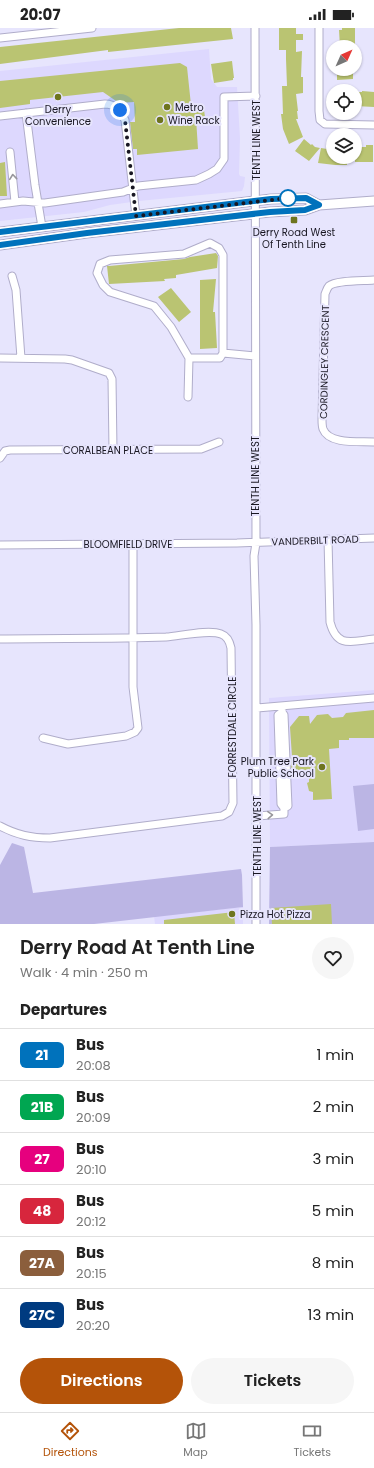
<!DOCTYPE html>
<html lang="en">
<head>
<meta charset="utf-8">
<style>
  :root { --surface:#fff; --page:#f6f6f6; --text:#222; --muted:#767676; --line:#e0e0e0; --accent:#b45309 }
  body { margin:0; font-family:Poppins,sans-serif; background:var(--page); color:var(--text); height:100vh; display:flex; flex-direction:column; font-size:15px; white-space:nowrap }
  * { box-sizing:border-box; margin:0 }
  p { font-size:13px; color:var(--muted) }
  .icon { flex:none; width:22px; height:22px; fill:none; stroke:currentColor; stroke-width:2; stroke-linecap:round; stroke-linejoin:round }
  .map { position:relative; height:896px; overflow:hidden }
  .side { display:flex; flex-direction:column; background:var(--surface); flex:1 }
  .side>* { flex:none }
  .badge { padding:0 8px; border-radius:6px; font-size:14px; line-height:26px }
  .needle { width:26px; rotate:45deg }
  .tools { position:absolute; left:326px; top:12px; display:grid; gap:8px }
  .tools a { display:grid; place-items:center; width:36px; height:36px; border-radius:50%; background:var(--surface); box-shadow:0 1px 3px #0004; font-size:20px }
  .you { position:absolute; width:20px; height:20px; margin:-10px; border:3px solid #fff; border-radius:50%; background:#1a73e8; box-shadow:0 0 0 6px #1a73e833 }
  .map>.badge { position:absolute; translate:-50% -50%; box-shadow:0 0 0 2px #fff }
  h2 { padding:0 20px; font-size:15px; line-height:36px }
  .round { display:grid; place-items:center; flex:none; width:42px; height:42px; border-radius:21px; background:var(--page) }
  .headline { display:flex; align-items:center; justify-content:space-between; height:68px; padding:0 20px }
  h1 { font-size:19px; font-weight:600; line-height:30px }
  .action { display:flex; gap:8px; margin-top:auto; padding:8px 20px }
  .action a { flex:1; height:46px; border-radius:24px; background:var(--accent); color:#fff; font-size:16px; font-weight:600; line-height:46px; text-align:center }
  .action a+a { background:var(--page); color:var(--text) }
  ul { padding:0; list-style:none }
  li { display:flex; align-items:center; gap:12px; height:52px; padding:0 20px; border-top:1px solid var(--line) }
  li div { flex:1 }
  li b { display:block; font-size:15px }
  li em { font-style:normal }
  li .badge { min-width:44px; font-weight:700; text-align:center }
  .status { display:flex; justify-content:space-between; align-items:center; height:28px; padding:0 20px; background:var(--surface); direction:ltr }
  .status svg { height:11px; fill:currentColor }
  .tab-bar { display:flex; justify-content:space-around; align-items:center; height:56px; border-top:1px solid var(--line); background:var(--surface); font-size:11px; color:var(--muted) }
  .tab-bar a { display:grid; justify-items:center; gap:2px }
  .tab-bar .selected { color:var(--accent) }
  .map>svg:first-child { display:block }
  .built { fill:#ddd8fe }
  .green { fill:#bbb5e4 }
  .building { fill:#bac472 }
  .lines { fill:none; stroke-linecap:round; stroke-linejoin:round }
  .minor-casing { stroke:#b0adca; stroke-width:9 }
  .major-casing { stroke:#b0adca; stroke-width:11 }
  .minor { stroke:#fff; stroke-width:7 }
  .major { stroke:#fff; stroke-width:9 }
  .oneway { stroke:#98979c }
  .line-casing { stroke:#fff; stroke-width:9 }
  .line { stroke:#0072bc; stroke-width:6 }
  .walk { stroke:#191722; stroke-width:4; stroke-dasharray:0 7.2 }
  .poi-dot { fill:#6e751e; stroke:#e7e5fd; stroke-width:1.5 }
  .stop-dot { fill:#fff; stroke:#0072bc; stroke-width:2 }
  .labels { text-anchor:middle; stroke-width:4; stroke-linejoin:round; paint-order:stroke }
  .poi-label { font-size:10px; fill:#191722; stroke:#e7e5fd; text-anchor:start }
  .street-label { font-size:10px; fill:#191722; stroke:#e7e5fd }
</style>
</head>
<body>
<div class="status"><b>20:07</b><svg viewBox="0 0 49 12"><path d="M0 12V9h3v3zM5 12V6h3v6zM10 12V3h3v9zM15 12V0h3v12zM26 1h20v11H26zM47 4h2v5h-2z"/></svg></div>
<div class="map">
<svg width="374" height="896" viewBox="0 0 374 896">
  <rect width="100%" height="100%" fill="#e7e5fd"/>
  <path class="built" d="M209 21 211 51 217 59H237L240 110 239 146 240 148 245 149 244 158 242 163 139 173 110 177 84 184 0 193V43Z
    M374 662V814L270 819 269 670Z
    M243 879V896H155L154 888Z"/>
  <path class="green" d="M374 756V801L358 803 353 758Z
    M374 814V896H269L270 819Z
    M12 815 24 819 33 865 241 841 242 847 243 879 94 896H0V837Z"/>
  <path class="building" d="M179 0H231L233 11 108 24V22L0 36V19Z
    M279 0H296V6H303V12H296V24L302 23 301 49H303V65L296 66 298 83H297L298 91H296L303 109 289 116 283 101 281 86H283L282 58H287L286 31V22H279Z
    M342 0H355V18L340 19 339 2H342Z
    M232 33 234 50H233V52L214 55 211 36Z
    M180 35 187 39 191 77 199 76V82H204L205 89 196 90 198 121 137 127V121H133L130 94H135L134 74 119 75 103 64 30 72V76L0 80V53Z
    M337 41H353V51L337 52Z
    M362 63 374 64V79L355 78V64H362Z
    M304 111 311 117 312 116 315 119 320 120 309 133 295 123Z
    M366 117H373V134H355V119H366Z
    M321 120 333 122V129H347V137H335L318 135Z
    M5 134 7 168H0V135Z
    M216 225 218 228 217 240 176 247V250L164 251 165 253 109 256 107 238H109L184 231 190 229Z
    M216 251 213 284H215L217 320 200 321V252Z
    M171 260 191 284 179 294 158 269Z
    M374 682V710H349V712H339V720L329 721 332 771 313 772V764L309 763 307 755 309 754V744L299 745 298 742H295L291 740V730L292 729 290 699 299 688H309L310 696 317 687 328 686 332 690 343 689 346 685Z
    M331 876 332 896H272L271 880Z
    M234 884 235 896H164V892Z"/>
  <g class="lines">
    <g class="minor-casing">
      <path id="minor" d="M255 0 256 515 254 528 256 597V896
        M319 0V83L320 92 325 96 374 97
        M0 10 92 0
        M26 85 35 157 42 199
        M0 88 105 76C116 76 120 83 125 92L136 188
        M10 124 15 174
        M0 176 23 173 45 175 123 164 138 158 196 152 209 146 217 141 224 131V69L256 68
        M12 248 16 262 21 330
        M374 252C364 253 336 252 329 258 327 260 326 264 325 266L322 391C322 394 322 398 323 401 329 417 360 413 374 414
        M223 325 255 328
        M0 330 65 331 72 332 109 345 112 351 113 422
        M188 369 189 330 171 299 154 278 110 264 103 257 97 245 100 236 110 232 184 226 210 215 219 220 223 227V325L220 330H189
        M0 430 5 423 10 422 201 421 219 414
        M328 511 330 594C337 621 352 613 374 611
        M0 517 237 515 374 510
        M0 611C55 610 111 611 166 609 180 608 209 601 221 606 227 608 230 615 231 620L233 775 229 784 222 788 50 810C31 810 17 807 0 798
        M257 680 374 670
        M282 684 278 687 281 776 284 780
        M43 710 68 716 126 708 135 704 138 700 133 659V516
        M257 788 284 786V780L288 778 284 687 282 684V679"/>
    </g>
    <g class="major-casing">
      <path id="major" d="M0 204 271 171 306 170 319 177
        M0 217 87 205 270 184 305 182 319 177 374 173"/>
    </g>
    <use href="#minor" class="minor"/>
    <use href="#major" class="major"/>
  </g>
  <defs><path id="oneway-chevron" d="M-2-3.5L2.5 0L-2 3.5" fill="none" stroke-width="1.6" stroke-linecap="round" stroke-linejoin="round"/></defs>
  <g class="oneway">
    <use href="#oneway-chevron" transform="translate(13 149) rotate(-96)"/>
    <use href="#oneway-chevron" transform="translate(270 787) rotate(-3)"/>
  </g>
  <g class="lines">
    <g class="line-casing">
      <path id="line" d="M0 204 271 171 306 170 319 177 305 182 270 184 87 205 0 217"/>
    </g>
    <use href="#line" class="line"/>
    <path class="walk" d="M120 82 125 92 136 188 288 170"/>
  </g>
  <g class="poi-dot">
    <circle cx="58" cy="69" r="4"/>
    <circle cx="167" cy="79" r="4"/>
    <circle cx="160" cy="92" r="4"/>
    <rect x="290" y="188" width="8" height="8" rx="2"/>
    <circle cx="322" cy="739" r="4"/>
    <circle cx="232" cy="886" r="4"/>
  </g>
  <circle class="stop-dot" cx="288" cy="170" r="8"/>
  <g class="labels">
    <g class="poi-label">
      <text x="175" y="83">Metro</text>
      <text x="58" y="85" text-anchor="middle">Derry<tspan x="58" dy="12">Convenience</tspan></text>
      <text x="168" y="96">Wine Rack</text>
      <text x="294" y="208" text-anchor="middle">Derry Road West<tspan x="294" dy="12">Of Tenth Line</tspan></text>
      <text x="314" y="737" text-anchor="end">Plum Tree Park<tspan x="314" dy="12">Public School</tspan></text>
      <text x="240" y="890">Pizza Hot Pizza</text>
    </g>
    <g class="street-label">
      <text transform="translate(256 112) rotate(-90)" y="4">TENTH LINE WEST</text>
      <text transform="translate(324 334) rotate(-89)" y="4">CORDINGLEY CRESCENT</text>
      <text x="108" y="426">CORALBEAN PLACE</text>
      <text transform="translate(255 448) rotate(-90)" y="4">TENTH LINE WEST</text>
      <text transform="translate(315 512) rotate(-2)" y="4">VANDERBILT ROAD</text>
      <text x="128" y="520">BLOOMFIELD DRIVE</text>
      <text transform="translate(232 699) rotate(-90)" y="4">FORRESTDALE CIRCLE</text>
      <text transform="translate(257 808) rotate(-90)" y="4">TENTH LINE WEST</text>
    </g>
  </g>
</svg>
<div class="tools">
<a><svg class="needle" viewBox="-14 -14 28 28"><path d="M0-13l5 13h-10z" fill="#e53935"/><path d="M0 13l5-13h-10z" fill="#767676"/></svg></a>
<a><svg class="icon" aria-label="locate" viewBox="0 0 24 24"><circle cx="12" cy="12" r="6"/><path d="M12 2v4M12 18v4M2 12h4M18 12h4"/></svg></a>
<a><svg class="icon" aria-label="layers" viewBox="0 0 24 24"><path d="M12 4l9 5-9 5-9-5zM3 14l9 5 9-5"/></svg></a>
</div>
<div class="you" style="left:120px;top:82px"></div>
</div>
<section class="side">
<div class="headline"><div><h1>Derry Road At Tenth Line</h1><p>Walk · 4 min · 250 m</p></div><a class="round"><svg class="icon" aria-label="heart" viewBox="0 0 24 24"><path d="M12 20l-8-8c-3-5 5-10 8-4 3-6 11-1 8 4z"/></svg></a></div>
<h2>Departures</h2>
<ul>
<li><span class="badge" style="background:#0072bc;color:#fff">21</span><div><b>Bus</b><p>20:08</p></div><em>1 min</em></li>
<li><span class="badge" style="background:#00a651;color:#fff">21B</span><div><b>Bus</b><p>20:09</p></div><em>2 min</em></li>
<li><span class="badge" style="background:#e6007e;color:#fff">27</span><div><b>Bus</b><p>20:10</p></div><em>3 min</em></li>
<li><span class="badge" style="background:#d7263d;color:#fff">48</span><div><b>Bus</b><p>20:12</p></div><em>5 min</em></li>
<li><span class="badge" style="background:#8b5e3c;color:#fff">27A</span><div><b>Bus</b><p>20:15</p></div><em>8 min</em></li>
<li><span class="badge" style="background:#003b80;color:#fff">27C</span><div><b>Bus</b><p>20:20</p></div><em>13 min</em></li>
</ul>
<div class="action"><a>Directions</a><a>Tickets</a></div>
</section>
<nav class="tab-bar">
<a class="selected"><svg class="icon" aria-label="directions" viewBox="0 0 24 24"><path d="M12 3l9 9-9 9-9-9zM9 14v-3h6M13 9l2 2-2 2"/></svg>Directions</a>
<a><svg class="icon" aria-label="map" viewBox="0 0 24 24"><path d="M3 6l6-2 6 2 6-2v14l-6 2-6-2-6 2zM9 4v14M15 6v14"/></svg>Map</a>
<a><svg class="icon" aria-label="tickets" viewBox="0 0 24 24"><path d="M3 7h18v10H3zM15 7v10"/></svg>Tickets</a>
</nav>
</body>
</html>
